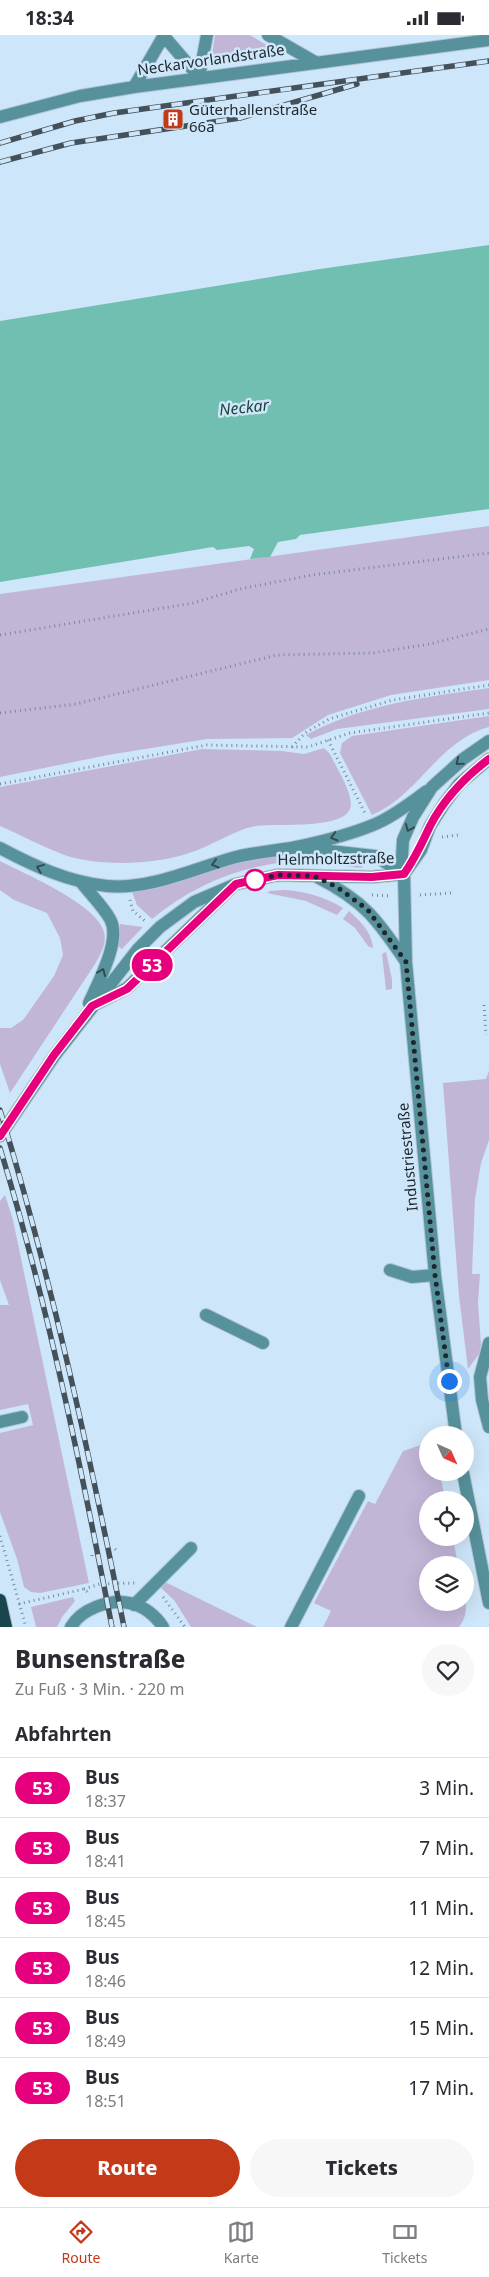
<!DOCTYPE html>
<html lang="de">
<head>
<meta charset="utf-8">
<style>
  :root { --surface:#fff; --page:#f7f7f7; --text:#2b2b33; --muted:#7c7c81; --line:#e1e1e2; --accent:#c43a18 }
  body { margin:0; font-family:"Noto Sans",sans-serif; background:var(--page); color:var(--text); height:100vh; display:flex; flex-direction:column; font-size:19px; white-space:nowrap }
  * { box-sizing:border-box; margin:0 }
  p { font-size:16px; color:var(--muted) }
  .icon { flex:none; width:28px; height:28px; fill:none; stroke:currentColor; stroke-width:2; stroke-linecap:round; stroke-linejoin:round }
  .map { position:relative; height:1592px; overflow:hidden }
  .sheet { display:flex; flex-direction:column; background:var(--surface); flex:1 }
  .sheet>* { flex:none }
  .badge { padding:0 10px; border-radius:16px; font-size:18px; line-height:32px }
  .needle { width:32px; rotate:135deg }
  .buttons { position:absolute; left:419px; top:1391px; display:grid; gap:10px }
  .buttons a { display:grid; place-items:center; width:55px; height:55px; border-radius:50%; background:var(--surface); box-shadow:0 5px 20px #0002; font-size:25px }
  .you { position:absolute; width:25px; height:25px; margin:-12px; border:4px solid #fff; border-radius:50%; background:#1a73e8; box-shadow:0 0 0 8px #1a73e833 }
  .map>.badge { position:absolute; translate:-50% -50%; box-shadow:0 0 0 2px #fff }
  h2 { padding:0 15px; font-size:19px; line-height:45px }
  .round { display:grid; place-items:center; flex:none; width:52px; height:52px; border-radius:26px; background:var(--page) }
  .summary { display:flex; align-items:center; justify-content:space-between; height:85px; padding:0 15px }
  h1 { font-size:24px; font-weight:800; line-height:38px }
  .action { display:flex; gap:10px; margin-top:auto; padding:10px 15px }
  .action a { flex:1; height:58px; border-radius:30px; background:var(--accent); color:#fff; font-size:20px; font-weight:800; line-height:58px; text-align:center }
  .action a+a { background:var(--page); color:var(--text) }
  ul { padding:0; list-style:none }
  li { display:flex; align-items:center; gap:15px; height:60px; padding:0 15px; border-top:1px solid var(--line) }
  li div { flex:1 }
  li b { display:block; font-size:19px }
  li em { font-style:normal }
  li .badge { min-width:55px; font-weight:700; text-align:center }
  .status { display:flex; justify-content:space-between; align-items:center; height:35px; padding:0 25px; background:var(--surface); direction:ltr }
  .status svg { height:14px; fill:currentColor }
  .tab-bar { display:flex; justify-content:space-around; align-items:center; height:70px; border-top:1px solid var(--line); background:var(--surface); font-size:14px; color:var(--muted) }
  .tab-bar a { display:grid; justify-items:center; gap:2px }
  .tab-bar .current { color:var(--accent) }
  .map>svg:first-child { display:block }
  .green { fill:#c2b6d7 }
  .water { fill:#71bfb0 }
  .lines { fill:none; stroke-linecap:round; stroke-linejoin:round }
  .minor-casing { stroke:#aec4d4; stroke-width:14 }
  .major-casing { stroke:#aec4d4; stroke-width:14 }
  .path { stroke:#798a97; stroke-width:3; stroke-dasharray:1 4; stroke-linecap:butt }
  .minor { stroke:#57929c; stroke-width:12 }
  .major { stroke:#1b454c; stroke-width:12 }
  .rail-casing { stroke:#44515a; stroke-width:5.5 }
  .rail { stroke:#cee6f9; stroke-width:4; stroke-dasharray:11; stroke-linecap:butt }
  .oneway { stroke:#324c54 }
  .line-casing { stroke:#fff; stroke-width:11 }
  .line { stroke:#e6007e; stroke-width:8 }
  .walk { stroke:#1e272e; stroke-width:5; stroke-dasharray:0 9 }
  .stop-dot { fill:#fff; stroke:#e6007e; stroke-width:2.5 }
  .labels { text-anchor:middle; stroke-width:5; stroke-linejoin:round; paint-order:stroke }
  .street-label { font-size:15px; fill:#1e272e; stroke:#cee6f9 }
  .poi-label { font-size:15px; fill:#1e272e; stroke:#cee6f9; text-anchor:start }
  .water-label { font-size:16px; font-style:italic; fill:#1f433d; stroke:#cee6f9 }
</style>
</head>
<body>
<div class="status"><b>18:34</b><svg viewBox="0 0 49 12"><path d="M0 12V9h3v3zM5 12V6h3v6zM10 12V3h3v9zM15 12V0h3v12zM26 1h20v11H26zM47 4h2v5h-2z"/></svg></div>
<div class="map">
<svg width="489" height="1592" viewBox="0 0 489 1592">
  <rect width="100%" height="100%" fill="#cee6f9"/>
  <path class="green" d="M215 0H250L273 14 272 18 215 22 212 20Z
    M489 491V645L391 660 328 680 292 703 207 704 108 720 0 742V559Z
    M489 653V674L337 694 311 704 306 700C363 669 426 662 489 653Z
    M489 681V692C439 705 418 761 372 780L340 718 342 708 352 701Z
    M324 713 330 719C336 732 355 761 350 774 341 795 276 788 256 791 236 794 210 812 189 818 155 830 96 832 62 819 41 811 21 800 0 791V752L202 714 282 716 304 719Z
    M290 819 315 820 363 827 362 833C338 831 313 825 289 827 238 831 191 852 152 884L137 870 132 857 238 828Z
    M0 826C25 839 97 869 104 897 107 908 101 919 95 929L10 1058 0 1029V993H11L23 985 54 941 63 920 60 903 47 878 14 865 0 855Z
    M284 855C305 856 325 862 343 873L337 880 306 866 267 858 270 856Z
    M349 876C360 886 372 897 373 913L368 911 355 893 343 884Z
    M120 889 143 892 122 914 118 911Z
    M386 917 392 944V954L386 955 382 919Z
    M489 1036V1105L481 1128 475 1164 472 1239H480L478 1267 481 1310 479 1319 468 1334 459 1261 443 1048 486 1044Z
    M5 1160 13 1185 89 1548 40 1558 31 1557 24 1552 17 1524 0 1477V1398L33 1390 28 1369 0 1375V1270H9L0 1245V1166Z
    M427 1408 428 1438H440L445 1465H428V1502L453 1503 458 1530H428V1568H465V1563C467 1575 466 1582 459 1592H323L331 1576 314 1568 368 1466 375 1469 403 1416Z
    M165 1547 257 1592H191L174 1565 160 1552Z
    M73 1562 75 1566 62 1582 57 1592H36L31 1572Z"/>
  <path class="water" d="M489 210V474L300 500 296 504 278 507 270 522 250 524 254 514 249 511 217 515 213 512 0 547V286L320 234Z"/>
  <g class="lines">
    <g class="minor-casing">
      <path id="minor" d="M163 0 199 42
        M268 0 315 27
        M199 42 207 0
        M134 52 163 2
        M0 82 80 61 134 52 489 5
        M0 813C34 831 68 847 107 851 150 855 195 833 236 822 256 817 276 816 296 812 320 807 351 799 373 790 393 782 410 768 427 756
        M303 813 375 821 404 839
        M404 839 421 815 430 791 444 769 459 749 489 724
        M317 842C364 866 377 884 406 927
        M81 847C90 859 103 871 110 884 122 904 98 948 89 968
        M96 969 127 953 230 854
        M0 1101 55 1020 138 914 160 892 194 867 236 849 278 840 372 842 404 839
        M390 1235 412 1242 435 1240
        M206 1280 263 1308
        M489 1308 480 1342 482 1365 489 1392
        M0 1387 22 1382
        M456 1400 435 1240 406 927 404 839 402 822 403 805 413 782 432 752 463 724 489 706
        M463 1438 489 1568
        M134 1570 191 1513
        M71 1592C81 1574 109 1564 129 1568 143 1570 156 1581 163 1592
        M291 1592 359 1461"/>
    </g>
    <g class="major-casing">
      <path id="major" d="M0 1565 6 1592"/>
    </g>
    <path class="path" d="M0 600 193 568 240 554 312 540 489 518
      M0 678 76 669 277 620 373 618 430 609 489 594
      M328 705 365 778
      M292 712 305 698 329 684 393 665 489 650
      M0 749 207 710 308 712 350 698 489 678
      M442 802 459 800
      M372 860 391 861
      M420 860 451 858
      M130 865 133 876 145 886
      M484 970 486 1000
      M0 1501 26 1592
      M115 1514 117 1516
      M92 1520V1523
      M84 1554 100 1549 136 1548
      M163 1562 185 1592
      M19 1569 84 1554 90 1559"/>
    <use href="#minor" class="minor"/>
    <use href="#major" class="major"/>
    <g class="rail-casing">
      <path id="rail" d="M0 108 75 86 114 78 489 26
        M0 127 71 108 240 83 357 49
        M0 1075C52 1245 89 1418 124 1592
        M0 1113C48 1270 81 1432 112 1592"/>
    </g>
    <use href="#rail" class="rail"/>
  </g>
  <defs><path id="oneway-chevron" d="M-2-3.5L2.5 0L-2 3.5" fill="none" stroke-width="1.6" stroke-linecap="round" stroke-linejoin="round" transform="scale(1.25)"/></defs>
  <g class="oneway">
    <use href="#oneway-chevron" transform="translate(459 727) rotate(140)"/>
    <use href="#oneway-chevron" transform="translate(409 793) rotate(113)"/>
    <use href="#oneway-chevron" transform="translate(334 802) rotate(164)"/>
    <use href="#oneway-chevron" transform="translate(215 829) rotate(163)"/>
    <use href="#oneway-chevron" transform="translate(40 833) rotate(-158)"/>
    <use href="#oneway-chevron" transform="translate(102 937) rotate(-67)"/>
  </g>
  <g class="lines">
    <g class="line-casing">
      <path id="line" d="M0 1101 54 1020 92 971 127 954 236 849 278 840 372 842 404 839C416 822 421 810 430 791 444 764 465 742 489 724"/>
    </g>
    <use href="#line" class="line"/>
    <path class="walk" d="M255 845 250 846 278 840 314 841 337 852 368 875 406 927 435 1240 449 1346"/>
  </g>
  <defs>
    <g id="building-square" transform="scale(1.125)"><rect x="-9" y="-9" width="18" height="18" rx="4" fill="#c43a18" stroke="#cee6f9"/><path d="M-4-6H4V6H1V3H-1V6H-4ZM-2.5-4.3h1.7v1.8h-1.7ZM.8-4.3h1.7v1.8H.8ZM-2.5-1h1.7V.8h-1.7ZM.8-1h1.7V.8H.8Z" fill="#fff"/></g>
  </defs>
  <g fill-rule="evenodd">
    <use href="#building-square" x="173" y="84"/>
  </g>
  <circle class="stop-dot" cx="255" cy="845" r="10"/>
  <g class="labels">
    <g class="street-label">
      <text transform="translate(211 25) rotate(-8)" y="5">Neckarvorlandstraße</text>
      <text transform="translate(336 824) rotate(-1)" y="5">Helmholtzstraße</text>
      <text transform="translate(408 1122) rotate(-95)" y="5">Industriestraße</text>
    </g>
    <g class="poi-label">
      <text x="189" y="80">Güterhallenstraße<tspan x="189" dy="17">66a</tspan></text>
    </g>
    <g class="water-label">
      <text transform="translate(244 372) rotate(-6)" y="6">Neckar</text>
    </g>
  </g>
</svg>
<div class="buttons">
<a><svg class="needle" viewBox="-14 -14 28 28"><path d="M0-13l5 13h-10z" fill="#e53935"/><path d="M0 13l5-13h-10z" fill="#7c7c81"/></svg></a>
<a><svg class="icon" aria-label="locate" viewBox="0 0 24 24"><circle cx="12" cy="12" r="6"/><path d="M12 2v4M12 18v4M2 12h4M18 12h4"/></svg></a>
<a><svg class="icon" aria-label="layers" viewBox="0 0 24 24"><path d="M12 4l9 5-9 5-9-5zM3 14l9 5 9-5"/></svg></a>
</div>
<div class="you" style="left:449px;top:1346px"></div>
<b class="badge" style="left:152px;top:930px;background:#e6007e;color:#fff">53</b>
</div>
<section class="sheet">
<div class="summary"><div><h1>Bunsenstraße</h1><p>Zu Fuß · 3 Min. · 220 m</p></div><a class="round"><svg class="icon" aria-label="heart" viewBox="0 0 24 24"><path d="M12 20l-8-8c-3-5 5-10 8-4 3-6 11-1 8 4z"/></svg></a></div>
<h2>Abfahrten</h2>
<ul>
<li><span class="badge" style="background:#e6007e;color:#fff">53</span><div><b>Bus</b><p>18:37</p></div><em>3 Min.</em></li>
<li><span class="badge" style="background:#e6007e;color:#fff">53</span><div><b>Bus</b><p>18:41</p></div><em>7 Min.</em></li>
<li><span class="badge" style="background:#e6007e;color:#fff">53</span><div><b>Bus</b><p>18:45</p></div><em>11 Min.</em></li>
<li><span class="badge" style="background:#e6007e;color:#fff">53</span><div><b>Bus</b><p>18:46</p></div><em>12 Min.</em></li>
<li><span class="badge" style="background:#e6007e;color:#fff">53</span><div><b>Bus</b><p>18:49</p></div><em>15 Min.</em></li>
<li><span class="badge" style="background:#e6007e;color:#fff">53</span><div><b>Bus</b><p>18:51</p></div><em>17 Min.</em></li>
</ul>
<div class="action"><a>Route</a><a>Tickets</a></div>
</section>
<nav class="tab-bar">
<a class="current"><svg class="icon" aria-label="directions" viewBox="0 0 24 24"><path d="M12 3l9 9-9 9-9-9zM9 14v-3h6M13 9l2 2-2 2"/></svg>Route</a>
<a><svg class="icon" aria-label="map" viewBox="0 0 24 24"><path d="M3 6l6-2 6 2 6-2v14l-6 2-6-2-6 2zM9 4v14M15 6v14"/></svg>Karte</a>
<a><svg class="icon" aria-label="tickets" viewBox="0 0 24 24"><path d="M3 7h18v10H3zM15 7v10"/></svg>Tickets</a>
</nav>
</body>
</html>
